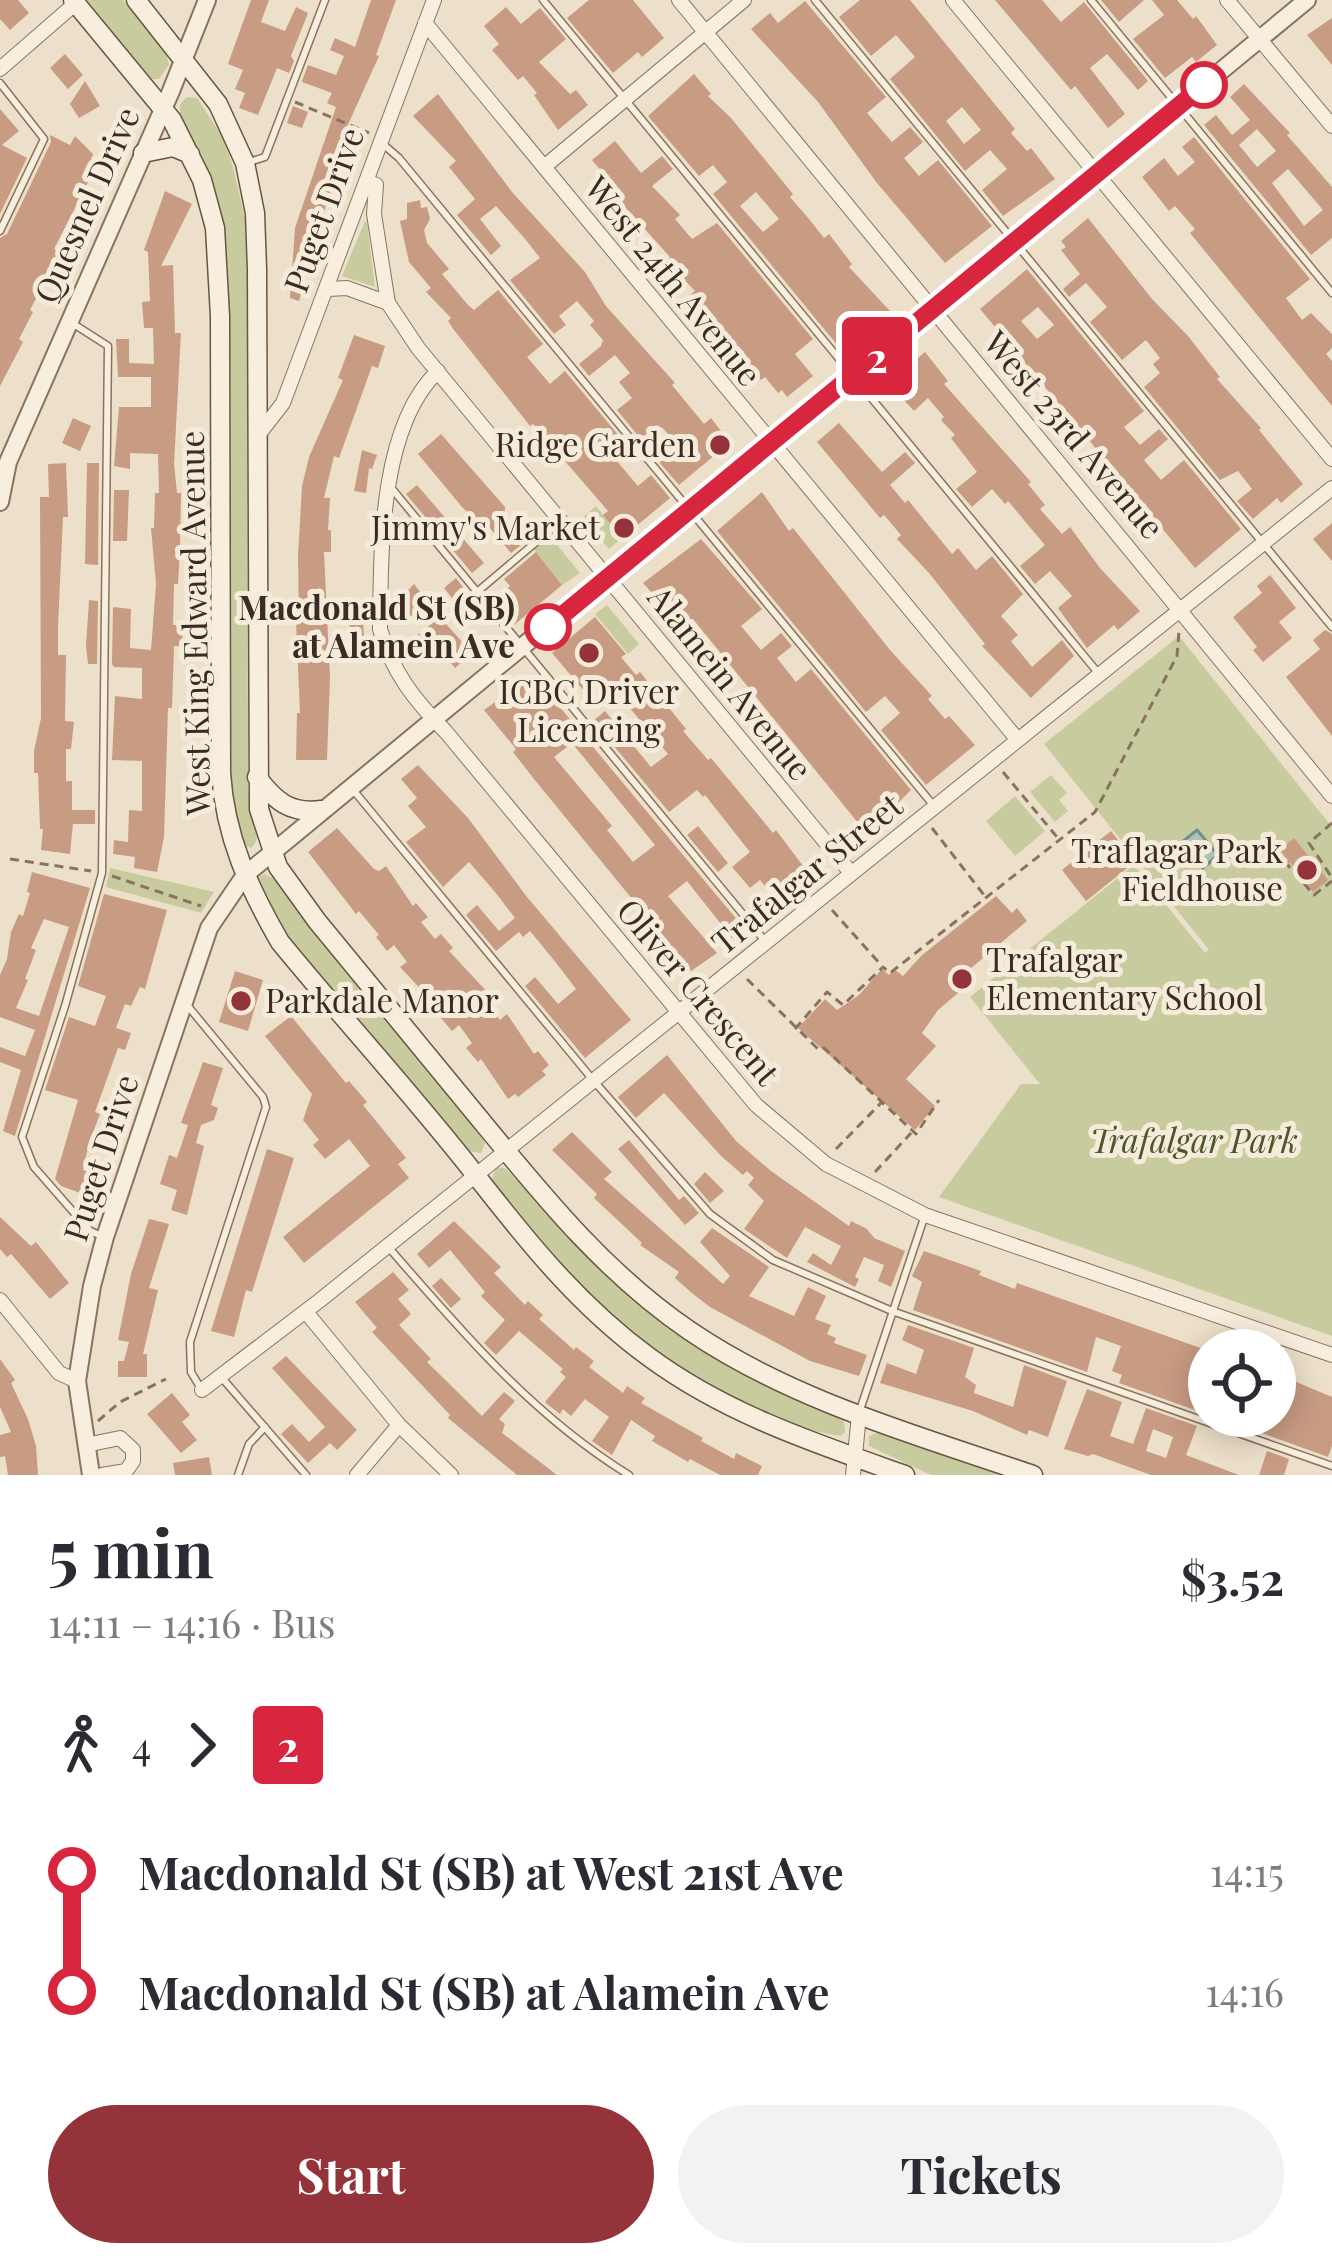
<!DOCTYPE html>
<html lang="en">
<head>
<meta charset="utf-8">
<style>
  :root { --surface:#fff; --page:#f2f2f3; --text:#2b2b33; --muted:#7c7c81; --accent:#94333a }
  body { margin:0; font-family:"Playfair Display",serif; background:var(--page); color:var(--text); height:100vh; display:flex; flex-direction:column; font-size:45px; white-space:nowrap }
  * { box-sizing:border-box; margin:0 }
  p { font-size:39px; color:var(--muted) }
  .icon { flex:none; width:66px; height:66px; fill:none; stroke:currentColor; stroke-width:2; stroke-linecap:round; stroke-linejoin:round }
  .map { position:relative; height:1475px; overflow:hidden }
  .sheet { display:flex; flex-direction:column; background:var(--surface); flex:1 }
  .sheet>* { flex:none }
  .badge { padding:0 24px; border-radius:9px; font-size:42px; line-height:78px }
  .tools { position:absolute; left:1188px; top:1329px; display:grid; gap:24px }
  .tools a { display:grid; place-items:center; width:108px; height:108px; border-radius:50%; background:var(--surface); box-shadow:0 6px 30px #0003; font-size:60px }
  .map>.badge { position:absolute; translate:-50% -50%; box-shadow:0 0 0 6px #fff }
  .legs { display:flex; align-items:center; gap:18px; height:132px; padding:0 48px; font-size:39px }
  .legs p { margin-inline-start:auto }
  .head { display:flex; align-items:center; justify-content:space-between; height:204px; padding:0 48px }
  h1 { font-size:66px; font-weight:700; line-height:90px }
  .cta { display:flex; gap:24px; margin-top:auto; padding:24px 48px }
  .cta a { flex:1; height:138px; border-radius:72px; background:var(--accent); color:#fff; font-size:48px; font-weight:700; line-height:138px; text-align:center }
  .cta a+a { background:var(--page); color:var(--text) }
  ul { padding:0 48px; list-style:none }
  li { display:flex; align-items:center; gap:42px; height:120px; font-size:45px }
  li i { display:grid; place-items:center; width:18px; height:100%; margin:0 15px; background:currentColor }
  li i::after { content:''; width:30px; height:30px; margin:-15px; border:9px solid; border-radius:50%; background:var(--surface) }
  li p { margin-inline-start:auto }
  li:first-child i { background:linear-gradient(#0000 50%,currentColor 0) }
  li:last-child i { background:linear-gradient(currentColor 50%,#0000 0) }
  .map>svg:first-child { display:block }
  .green { fill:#c8cb9e }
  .water { fill:#abc2b9; stroke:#719086; stroke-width:3 }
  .building { fill:#c89b83; fill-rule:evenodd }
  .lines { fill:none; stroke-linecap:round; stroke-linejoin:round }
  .service-casing { stroke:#89735f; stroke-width:9 }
  .minor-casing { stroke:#89735f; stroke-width:16 }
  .tertiary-casing { stroke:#89735f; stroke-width:20 }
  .secondary-casing { stroke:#6b5442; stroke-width:21 }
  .path { stroke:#89735f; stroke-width:3; stroke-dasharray:9 6; stroke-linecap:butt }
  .service { stroke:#f8eede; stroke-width:6 }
  .minor { stroke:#f8eede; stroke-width:14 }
  .tertiary { stroke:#f8eede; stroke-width:16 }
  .secondary { stroke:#f8eede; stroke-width:18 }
  .line-1-casing { stroke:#fff; stroke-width:27 }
  .line-1 { stroke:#d7263d; stroke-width:18 }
  .stop-1-dot { fill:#fff; stroke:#d7263d; stroke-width:6 }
  .poi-dot { fill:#94333a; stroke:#f4ebda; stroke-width:4.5 }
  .labels { text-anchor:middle; stroke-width:10; stroke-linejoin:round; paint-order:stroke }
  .street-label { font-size:33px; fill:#3a2c22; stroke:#f4ebda }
  .poi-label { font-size:33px; fill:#3a2c22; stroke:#f4ebda; text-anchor:end }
  .stop-label { font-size:33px; font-weight:bold; fill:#3a2c22; stroke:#f4ebda; text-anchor:end }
  .park-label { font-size:33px; font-style:italic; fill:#4d552a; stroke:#f4ebda }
</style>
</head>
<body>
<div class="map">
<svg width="1332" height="1475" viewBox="0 0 1332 1475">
  <rect width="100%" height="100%" fill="#ede0ca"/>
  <path class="green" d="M82 0H123L166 53 169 65 159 79H148Z
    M187 97 197 98 222 136 232 163 247 227 248 788 257 839 252 848 242 845 231 808 228 750 226 238 216 196 180 113V104Z
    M365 221 367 223 375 287 342 276Z
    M596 506 622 538 609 549 583 517Z
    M549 535 580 573 562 585 532 547Z
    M607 605 639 644 628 654 595 614Z
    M1179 636 1332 827V1336L939 1197 1021 1084H1040L970 997 1134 865 1205 953 1209 950 1044 744Z
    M1051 775 1067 793 1059 800 1068 811 1055 822 1030 792Z
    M1015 796 1045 831 1015 856 986 821Z
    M110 868 214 892 201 913 106 887Z
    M264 874 273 878 460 1105 485 1143 481 1153 468 1151 294 949 270 912 257 879Z
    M496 1167 505 1168 581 1249 638 1302 844 1421 845 1432 841 1436C717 1418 551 1288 492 1179Z
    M880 1432 943 1449 1018 1475H931L869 1446V1436Z"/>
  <path class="water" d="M1197 830 1218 855 1203 868 1182 842Z"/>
  <path class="building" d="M0 0H18L29 13 10 30 0 19Z
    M251 0H269L261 22 285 31 296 7 308 13 291 56 294 61 289 73 277 68 258 115 239 108 245 93 235 89 243 70 228 64Z
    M371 0H396L376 55 379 56 346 129 354 133 341 160 316 236 311 234 304 255 312 258 299 301 290 298 295 228 336 107 327 103 332 93 302 82 303 78 308 65 336 75 344 56 330 50 335 38 355 47Z
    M589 0H633L664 38 642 57 638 52 613 73 567 18Z
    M860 0H910L1015 129 1011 133 1027 151 1031 148 1055 179 1003 216 982 190 1007 169 990 150 965 171 890 79 915 57 896 35 871 56 839 17ZM962 107 981 130 964 144 946 121Z
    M995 0H1042L1061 22 1084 2 1148 81 1138 90 1107 54 1090 68 1125 114 1108 128 1075 86 1071 90Z
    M1101 0H1144L1119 22Z
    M1152 0H1177L1193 19 1196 16 1217 45 1196 62 1192 57 1165 78 1133 39 1164 15Z
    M805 1 886 97 867 113 892 142 910 127 923 142 904 158 919 176 938 160 992 226 945 263 877 183 818 102 751 29 770 13 778 23Z
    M506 7 521 24 540 8 566 39 539 62 570 94 576 90 588 105 558 130 534 95 537 93 523 76 518 80 492 50 499 44 484 26Z
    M1332 18V65L1307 35Z
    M65 54 83 75 68 89 50 68Z
    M694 74 711 94 708 96 731 118 793 194 790 197 809 219 824 238 829 234 852 264 849 267 891 312 843 352 713 194 727 182 713 165 699 176 648 116ZM756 192 779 219 763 232 740 206Z
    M85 81 100 106 79 118 70 104Z
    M1244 84 1290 133 1287 135 1332 187V238L1311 255 1204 125 1216 115 1232 135 1250 120 1230 97ZM1257 129 1276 151 1257 167 1239 145ZM1288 169 1323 210 1304 226 1272 183Z
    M438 94 512 192 585 272 606 306 675 383 672 385 704 424 711 418 728 440V444L679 485 659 462 678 446 662 427 644 443 617 410 632 398 619 382 630 373 615 355 589 376 579 364 601 346 603 340 590 325 594 321 577 301 559 316 566 325 554 334 510 280 540 258 526 240 496 206 480 219 501 246 491 255 457 215 475 199 449 167 456 161 413 116Z
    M293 106 308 112 302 128 287 123Z
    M0 109 19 131 2 145 27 158 0 214Z
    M50 135 70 145 75 136 93 154 91 159 98 163 54 249 60 252 30 310 33 312 19 339 23 342 0 386V238L7 234 51 142Z
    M1194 137 1310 279 1286 298 1302 320 1311 313 1332 334V348L1326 354 1332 361V406L1190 233 1195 229 1175 206 1169 211 1142 177 1164 158 1178 176 1195 162 1182 147Z
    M615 141 641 173 662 156 673 169 652 186 680 215 675 219 692 239 717 223 813 339 795 354 813 376 787 397 782 390 778 393 765 377 761 380 691 294 695 291 666 261 670 257 615 196 619 192 592 160Z
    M165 191 192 204 161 266 173 265 175 333H181L174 464 177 493H181L180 550 178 584H174L173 625H183L182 646H174L172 708H168L164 837 157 872 134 868 135 857 113 854 114 840 128 842 129 810 142 811V761L112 760 115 696 142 699V668L114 667 112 664 113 607 131 609 130 648 151 650 156 584 151 528H154L155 493H159L158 454 130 453V469L114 466 119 407H151V377H118L116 339H129V363L154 364 153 328H144L142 302 150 301 148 252 144 250Z
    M420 200 421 208 427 207 430 219 424 230 427 243 449 269 442 274 468 305 474 310 498 290 543 344 527 357 550 384 565 371 629 448 616 460 638 486 651 475 670 498 622 538 603 515 608 511 533 424 530 426 454 330 448 321 451 318 426 292 431 288 409 262 400 221 407 219V203Z
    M1088 218 1152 299 1188 336 1220 377 1217 379 1261 428 1259 430 1303 484 1281 503 1277 498 1253 519 1237 501 1252 489 1238 471 1220 480 1144 387 1160 373 1153 364 1160 358 1146 340 1122 360 1090 322 1107 307 1086 283 1069 297 1063 289 1080 274 1061 250 1066 247 1061 241Z
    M1027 269 1144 411 1124 427 1140 445 1159 429 1168 439 1144 460 1161 480 1184 460 1241 529 1195 568 980 309ZM1038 307 1054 325 1037 339 1021 321Z
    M354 335 385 346 378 368 372 366 339 458 334 456 324 498H330L328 530H331V552H324L330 678 327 760H296L297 713H300L296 622H299L298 556 302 486 309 457 343 380 338 378Z
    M925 352 948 381 944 384 1031 482 1028 484 1045 505 1040 509 1062 534 1070 527 1100 568 1140 611 1118 630 1114 625 1087 648 1058 608 1072 596 1050 571 1035 584 1020 566 1045 545 1029 526 1008 501 1005 504 992 489 972 507 956 489 977 472 951 438 955 435 941 420 944 417 928 398 914 411 901 397 918 382 906 368Z
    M73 418 91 426 80 451 62 443Z
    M839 423 882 472 905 452 915 463 890 485 905 503 908 500 952 554 958 548 976 570 992 556 1023 594 1001 616 1018 635 1011 641 1032 667 1062 640 1074 656 1031 698 982 646 985 644 929 573 897 539 901 535 884 515 880 518 817 442Z
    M441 434 505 507V515L526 541 511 553 490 528 486 531 462 507 418 454Z
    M362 450 377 455 372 469 369 468 366 493 354 491Z
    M66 463 68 517H63L58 626V655H66L65 721 74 722 71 749H66V781H72V810H95V824H73L70 854 41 850 43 829H40L38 773H34V751L41 718 40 497H49L48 464Z
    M87 463H99L98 565 85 564Z
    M417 485 484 563 472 573 406 494Z
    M114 490H129L127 541H113Z
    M762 492 789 531 793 528 890 650 932 696 928 699 945 719 949 716 975 745 926 785 881 730 900 713 885 696 866 712 717 531Z
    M1332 523V561L1313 539Z
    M701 539 762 609 741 626 761 650 781 633 792 646 777 658 796 682 811 669 911 790 867 834 693 619H686L668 597 661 603 643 583Z
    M536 552 562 585 514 625 493 600 510 586 504 579Z
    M1270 575 1296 608 1279 622 1292 638 1263 662 1253 650 1257 647 1233 617 1262 593 1257 586Z
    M456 578 482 612 470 621 444 588Z
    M414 584 428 602 427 615 408 616 407 591Z
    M89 600 98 601 97 664H88L86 646Z
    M349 617H363L364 638H350Z
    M440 617 472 653 455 668 440 650 430 658 414 638Z
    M595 617 626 654 621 657 636 675 640 672 686 729 683 731 708 760 711 758 773 833 776 830 809 874 776 900 760 880 750 888 732 867 750 852 705 795 703 797 697 790 669 812 593 721 605 711 651 767 668 754 605 678 592 689 588 685 583 690 552 653Z
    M1325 630 1332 634V736L1286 677 1320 649 1313 640Z
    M533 675 744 928 732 938 687 881 668 896 717 953 691 971 534 779 513 752 516 749 484 710ZM572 743 655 845 633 862 607 830 612 826 554 757Z
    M418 765 468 818 527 897 631 1020 585 1058 525 986 535 977 558 1004 576 989 557 964 530 931 523 937 519 932 496 951 466 915 477 905 499 931 515 918 495 892 469 862 443 887 406 842 426 827 408 806 417 798 401 779Z
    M698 826 728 863 718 872 687 835Z
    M337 828 374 869 379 871 386 866 413 906 416 903 428 917 421 922 435 939 441 934 453 948 449 951 492 997 486 1002 500 1020 507 1014 534 1054 538 1051 549 1065 542 1071 546 1075 518 1097 515 1094 508 1099 481 1059 478 1062 466 1048 472 1043 459 1025 452 1031 440 1017 444 1014 400 967 407 962 394 945 387 951 376 937 379 935 359 911 356 914 308 852Z
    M1111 831 1135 862 1086 901 1062 870Z
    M1294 838 1328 880 1313 892 1280 850Z
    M32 872 90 888 15 1136 3 1131 21 1070 0 1062V1047L25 1056 35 1030 0 1017V975L7 959 11 932 19 914 23 916 30 893 27 892ZM44 919 69 927 39 1016 16 1008 28 980 25 979 36 950 31 948Z
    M104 894 167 910 145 989 140 987 131 1006 125 1004 116 1028 131 1033 125 1050 118 1048 95 1112 100 1114 89 1143 83 1170 88 1172 80 1193 61 1186 55 1179 78 1100 45 1090 69 1017 95 1026 106 996 78 986Z
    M996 896 1012 913 1017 908 1027 921 970 969 976 978 938 1010 922 1033 936 1046 906 1079 935 1106 915 1130 798 1028 825 999 837 1010 859 995 882 969 889 975 894 969 903 976 921 956Z
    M235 971 263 980 248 1031 219 1022Z
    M291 1016 346 1083 349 1081 367 1102 363 1105 406 1158 398 1164 409 1178 304 1263 283 1237 370 1166 349 1139 325 1159 313 1145 319 1140 303 1120 312 1094 265 1036Z
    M667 1055 736 1141 771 1171 849 1226 851 1221 867 1229 874 1238 905 1251 891 1287 878 1281 884 1265 864 1257 855 1277 859 1279 855 1287 807 1262 813 1253 831 1265 841 1246 805 1227 787 1258 744 1229 764 1201 748 1185 754 1178 747 1171 743 1175 721 1156 664 1093 636 1118 618 1097Z
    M203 1062 223 1068 211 1105 218 1108 214 1120 201 1125 196 1143 204 1146 187 1215 171 1210 177 1190 160 1184 169 1155 177 1158 188 1125 181 1123Z
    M572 1132 612 1172 604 1179 723 1284 730 1276 700 1242 712 1228 769 1267 749 1296 794 1316 808 1287 826 1296 815 1319 831 1325 827 1334 836 1338 834 1343 867 1355 859 1376 810 1361 710 1307 693 1294 675 1278 679 1272 640 1245 642 1243 594 1198 597 1194 552 1150Z
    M629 1140 679 1200 684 1196 699 1213 685 1225 618 1149Z
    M267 1149 294 1158 252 1292 246 1290 234 1337 211 1331Z
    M705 1172 724 1191 710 1203 694 1184Z
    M0 1217 31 1246 36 1242 69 1283 50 1299 11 1254 7 1257 0 1249Z
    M149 1219 169 1224 149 1288 158 1290 143 1354H147V1377H118V1361H124L129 1342 118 1340 131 1274Z
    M454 1221 501 1267 494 1273 525 1305 528 1301 543 1315 539 1319 574 1350 576 1347 594 1361 589 1367 623 1393 627 1386 645 1398 641 1403 703 1438 701 1441 734 1459 736 1453 762 1466 758 1475H720L690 1459 688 1462 652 1441 655 1436 631 1420 612 1455 592 1441 609 1417 585 1399 571 1416 563 1409 560 1414 547 1404 545 1402 566 1377 560 1372 563 1369 519 1331 496 1355 484 1343 505 1320 481 1296 485 1292 450 1250 429 1268 417 1254Z
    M924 1251 981 1271 979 1275 1015 1289 1017 1283 1209 1351V1415L1119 1383 1122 1375 1112 1371 1121 1346 1096 1337 1087 1372 913 1310 922 1282 912 1276Z
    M393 1272 409 1290 398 1299 411 1314 399 1325 431 1359 427 1362 482 1416 504 1392 515 1401 499 1419 505 1424 502 1433 557 1475H517L448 1418 450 1415 372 1332 377 1328 355 1302Z
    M441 1278 461 1299 451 1308 432 1286Z
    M908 1325 974 1348 965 1377 976 1385 974 1393 1013 1407 1024 1365 1067 1381 1048 1437 1029 1430 1027 1435 973 1411 880 1383 887 1363 916 1374 924 1350 902 1340Z
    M286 1356 357 1430 337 1450 330 1443 308 1463 281 1434 292 1424 309 1442 325 1427 272 1368Z
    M0 1359 15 1380 11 1383 28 1419 36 1446 38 1475H8L5 1456 0 1457V1435L11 1432 0 1407Z
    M1275 1373 1332 1397V1446L1328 1457 1253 1430 1257 1418 1275 1424Z
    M1087 1389 1122 1402 1110 1436 1133 1444 1146 1408 1197 1426 1186 1455 1239 1475H1151L1093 1454 1088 1456 1064 1449ZM1153 1429 1173 1437 1166 1458 1146 1451Z
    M172 1393 190 1415 182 1422 197 1440 181 1453 147 1414Z
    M1267 1451 1289 1459 1284 1475H1259Z
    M209 1457 212 1475H175L173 1463Z"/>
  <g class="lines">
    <g class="service-casing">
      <path id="service" d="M543 0 1099 674
        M815 0 1332 627
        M1091 0 1332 293
        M0 83 44 139 0 231
        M384 145 399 158 934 806
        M249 162 265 157 325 0
        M72 323 108 346 102 873 65 1006 22 1137 34 1167 90 1231 102 1236
        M393 490 765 941
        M477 592 561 521
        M354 791 593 1080 710 1214 773 1260 892 1311 1332 1466
        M187 1005 263 1097 266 1107 190 1342 191 1372 200 1387
        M390 1249C463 1333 533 1416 629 1475
        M222 1378 306 1475
        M860 1410 924 1218
        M238 1475 249 1444 265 1427"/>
    </g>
    <g class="minor-casing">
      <path id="minor" d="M679 0 1332 796
        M953 0 1332 459
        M1227 0 1332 126
        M425 23 1017 739
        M0 69 76 3
        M544 167 744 0
        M367 181 376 185 374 214 388 303 418 348 851 873
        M328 289 347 288 388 303
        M438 371C379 427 381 552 380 629 392 672 415 701 446 732L756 1105 826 1164 925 1215 1332 1355
        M259 434 283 403 434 0
        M0 1300 59 1373 77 1381
        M306 1312 399 1425 451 1475
        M202 1390 319 1301 1332 488
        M86 1445 120 1438 133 1450V1461L126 1471 102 1475
        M357 1475 399 1425
        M853 1475 859 1415"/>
    </g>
    <g class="tertiary-casing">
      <path id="tertiary" d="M0 502 8 462 171 91 207 0
        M91 1475 77 1381 92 1286 105 1237 209 928 245 875 1307 0"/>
    </g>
    <g class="secondary-casing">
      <path id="secondary" d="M73 0 172 120 202 180 215 228 220 316 221 773C225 837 249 888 280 942 344 1020 412 1094 474 1173 527 1241 579 1306 649 1357 726 1414 817 1444 905 1475
        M136 0 218 104 245 163 255 213 257 269 259 809 278 867 317 921C371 987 425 1053 479 1118 543 1196 606 1274 690 1331 793 1401 917 1435 1033 1475
        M143 153 173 147 190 154
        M257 777C275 801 290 814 321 810"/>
    </g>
    <path class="path" d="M295 102 369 133
      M1003 772 1057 837
      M1332 823 1309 843 1332 878
      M932 828 984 895
      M10 859 91 871
      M1288 861 1286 863 1314 895 1332 881
      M112 876 201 906
      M832 910 881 965
      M747 979 819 1050 824 1048 916 1134 939 1100
      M795 1029 827 992 843 1005 883 967 890 973 1095 812 1177 656 1179 631
      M836 1149 881 1103
      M875 1172 911 1133
      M98 1421 120 1402 166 1379"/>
    <use href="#service" class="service"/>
    <use href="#minor" class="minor"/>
    <use href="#tertiary" class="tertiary"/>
    <use href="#secondary" class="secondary"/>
  </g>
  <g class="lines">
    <g class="line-1-casing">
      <path id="line-1" d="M548 627 1204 85"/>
    </g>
    <use href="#line-1" class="line-1"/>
  </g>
  <g class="stop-1-dot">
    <circle cx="1204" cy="85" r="21"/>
    <circle cx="548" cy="627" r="21"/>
  </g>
  <g class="poi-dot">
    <circle cx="720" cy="445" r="12"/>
    <circle cx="624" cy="528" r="12"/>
    <circle cx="589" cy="653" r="12"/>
    <circle cx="1307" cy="870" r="12"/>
    <circle cx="962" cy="979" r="12"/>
    <circle cx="241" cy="1001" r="12"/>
  </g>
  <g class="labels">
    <g class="street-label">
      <text transform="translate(87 205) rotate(-66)" y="12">Quesnel Drive</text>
      <text transform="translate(324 210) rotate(-70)" y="12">Puget Drive</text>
      <text transform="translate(673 281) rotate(51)" y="12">West 24th Avenue</text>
      <text transform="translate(1074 435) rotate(50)" y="12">West 23rd Avenue</text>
      <text transform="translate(195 623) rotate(-91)" y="12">West King Edward Avenue</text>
      <text transform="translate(730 683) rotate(51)" y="12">Alamein Avenue</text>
      <text transform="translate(807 874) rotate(-39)" y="12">Trafalgar Street</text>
      <text transform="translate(698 992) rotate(50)" y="12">Oliver Crescent</text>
      <text transform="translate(101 1158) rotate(-72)" y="12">Puget Drive</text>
    </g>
    <g class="poi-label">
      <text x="696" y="457">Ridge Garden</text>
      <text x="600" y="540">Jimmy's Market</text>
      <text x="589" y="704" text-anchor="middle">ICBC Driver<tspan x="589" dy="38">Licencing</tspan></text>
      <text x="1283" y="863">Traflagar Park<tspan x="1283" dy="38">Fieldhouse</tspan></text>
      <text x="986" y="972" text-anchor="start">Trafalgar<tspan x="986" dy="38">Elementary School</tspan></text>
      <text x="265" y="1013" text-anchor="start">Parkdale Manor</text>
    </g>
    <g class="stop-label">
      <text x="515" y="620">Macdonald St (SB)<tspan x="515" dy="38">at Alamein Ave</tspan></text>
    </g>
    <g class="park-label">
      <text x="1194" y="1153">Trafalgar Park</text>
    </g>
  </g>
</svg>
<div class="tools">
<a><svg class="icon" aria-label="locate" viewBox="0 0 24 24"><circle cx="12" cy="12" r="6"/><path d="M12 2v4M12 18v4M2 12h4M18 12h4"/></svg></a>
</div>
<b class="badge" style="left:877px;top:356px;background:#d7263d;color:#fff">2</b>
</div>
<section class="sheet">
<div class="head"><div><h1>5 min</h1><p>14:11 – 14:16 · Bus</p></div><b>$3.52</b></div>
<div class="legs"><svg class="icon" aria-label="walk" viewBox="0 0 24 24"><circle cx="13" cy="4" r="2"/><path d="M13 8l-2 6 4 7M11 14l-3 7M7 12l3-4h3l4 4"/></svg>4<svg class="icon" aria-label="forward" viewBox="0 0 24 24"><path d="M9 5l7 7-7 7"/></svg><b class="badge" style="background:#d7263d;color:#fff">2</b></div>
<ul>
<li><i style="color:#d7263d"></i><b>Macdonald St (SB) at West 21st Ave</b><p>14:15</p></li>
<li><i style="color:#d7263d"></i><b>Macdonald St (SB) at Alamein Ave</b><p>14:16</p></li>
</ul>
<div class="cta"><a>Start</a><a>Tickets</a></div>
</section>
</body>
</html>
